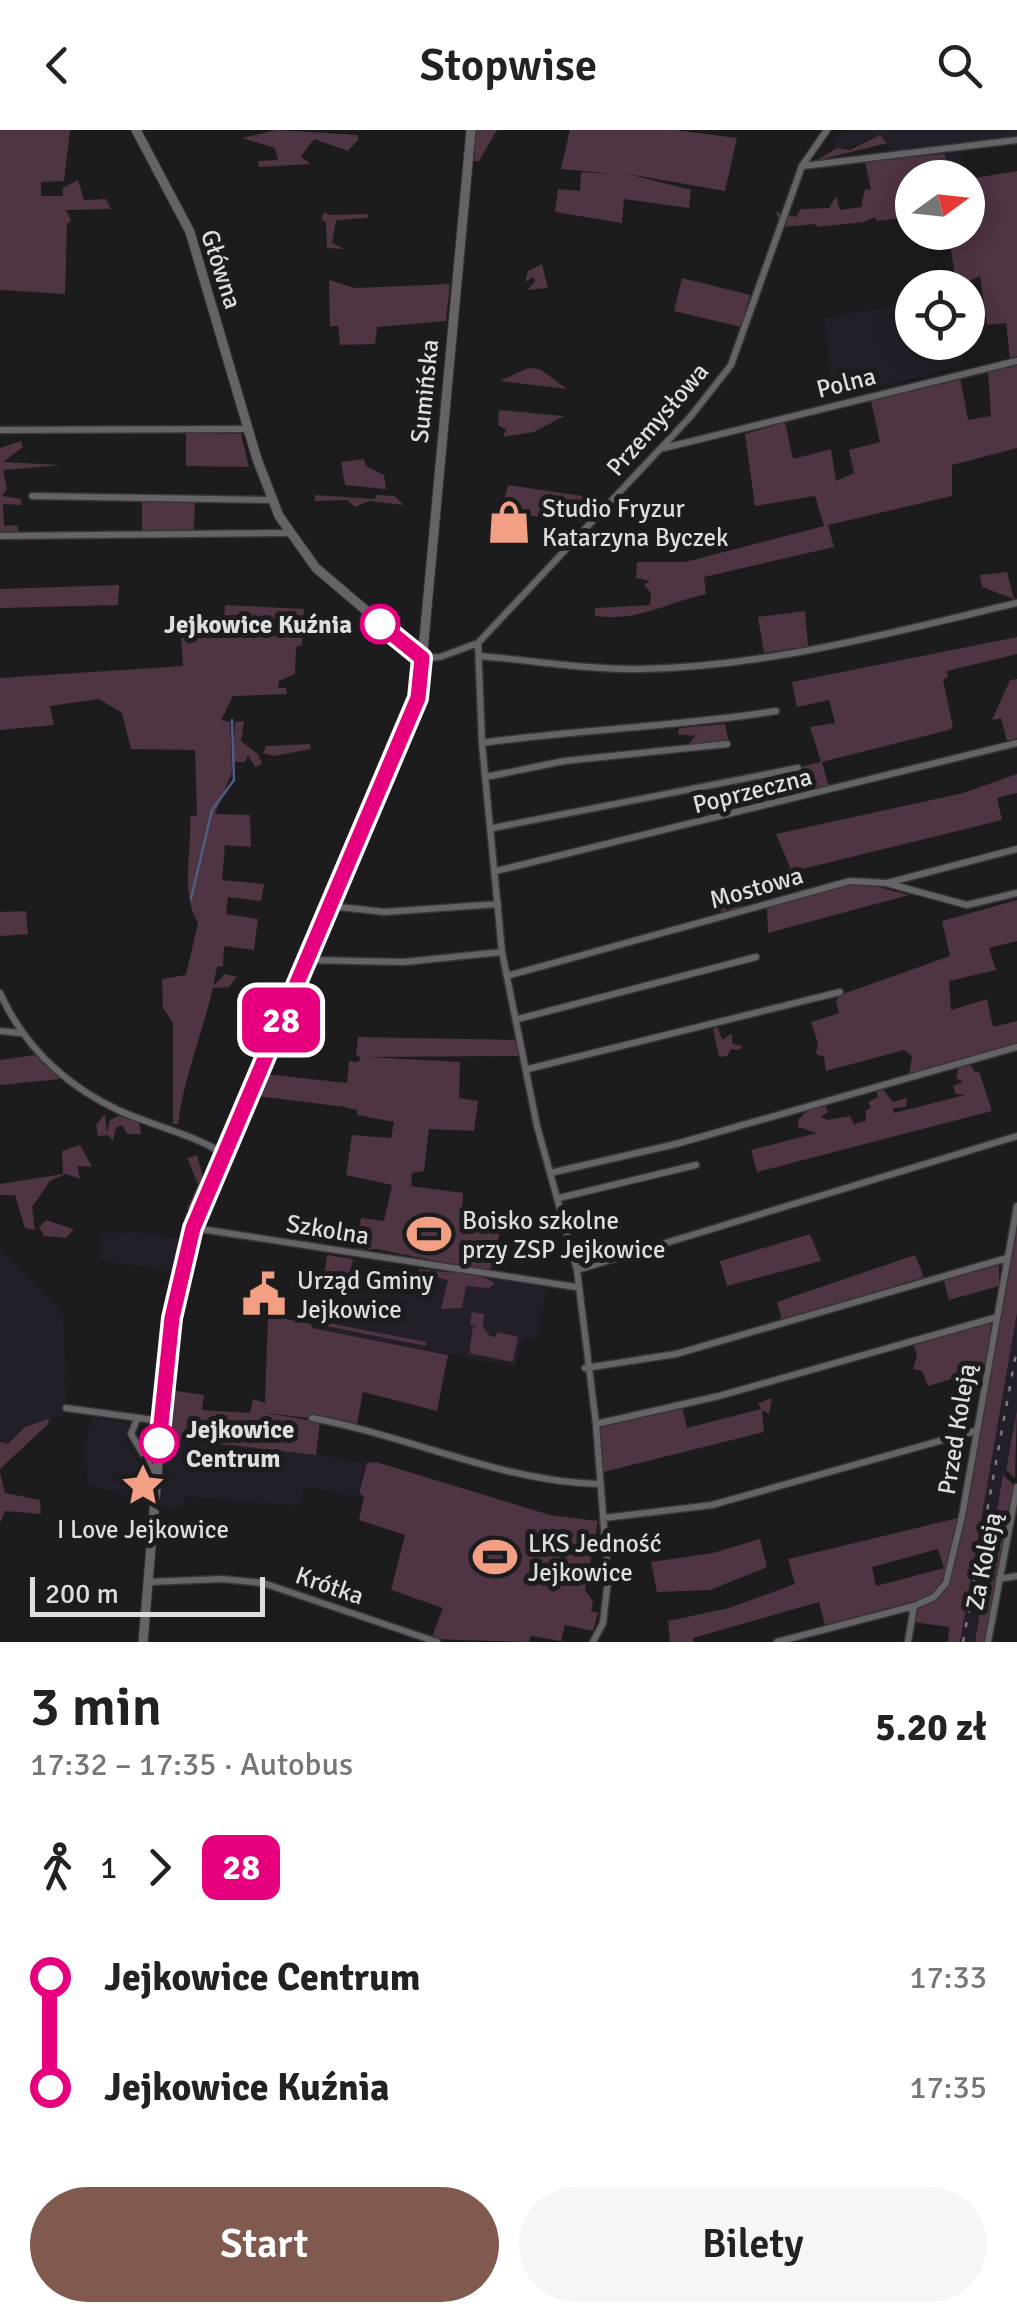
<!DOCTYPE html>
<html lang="pl">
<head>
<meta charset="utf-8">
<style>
  :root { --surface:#fff; --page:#f6f6f6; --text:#222; --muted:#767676; --accent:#805a4e }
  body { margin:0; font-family:Signika,sans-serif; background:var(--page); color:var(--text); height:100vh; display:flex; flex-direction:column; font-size:38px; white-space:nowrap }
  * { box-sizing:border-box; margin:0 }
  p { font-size:32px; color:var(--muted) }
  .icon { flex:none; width:55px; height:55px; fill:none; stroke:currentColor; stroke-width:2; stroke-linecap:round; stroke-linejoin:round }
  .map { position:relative; height:1512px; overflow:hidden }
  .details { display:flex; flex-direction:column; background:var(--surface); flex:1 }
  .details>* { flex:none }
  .badge { padding:0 20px; border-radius:15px; font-size:35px; line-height:65px }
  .needle { width:65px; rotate:75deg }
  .fabs { position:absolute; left:895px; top:30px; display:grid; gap:20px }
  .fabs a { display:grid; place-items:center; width:90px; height:90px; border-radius:50%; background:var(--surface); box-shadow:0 5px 25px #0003; font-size:50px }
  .scale { position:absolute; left:30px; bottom:25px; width:235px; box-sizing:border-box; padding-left:10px; border:5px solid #dedde0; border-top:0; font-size:28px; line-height:35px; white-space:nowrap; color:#dedde0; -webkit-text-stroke:8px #1c1b1e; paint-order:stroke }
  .map>.badge { position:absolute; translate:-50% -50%; box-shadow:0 0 0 5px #fff }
  .legs { display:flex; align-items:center; gap:15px; height:110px; padding:0 30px; font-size:32px }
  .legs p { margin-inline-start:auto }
  .headline { display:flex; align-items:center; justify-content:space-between; height:170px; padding:0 30px }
  h1 { font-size:55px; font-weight:600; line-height:75px }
  .cta { display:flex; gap:20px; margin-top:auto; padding:20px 30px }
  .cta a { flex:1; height:115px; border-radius:60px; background:var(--accent); color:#fff; font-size:40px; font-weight:600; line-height:115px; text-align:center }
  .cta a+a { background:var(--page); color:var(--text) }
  ul { padding:0 30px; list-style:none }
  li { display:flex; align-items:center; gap:35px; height:110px; font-size:38px }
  li i { display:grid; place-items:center; width:15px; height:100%; margin:0 12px; background:currentColor }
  li i::after { content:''; width:25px; height:25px; margin:-12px; border:8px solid; border-radius:50%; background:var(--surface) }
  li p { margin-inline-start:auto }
  li:first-child i { background:linear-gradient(#0000 50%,currentColor 0) }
  li:last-child i { background:linear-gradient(currentColor 50%,#0000 0) }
  header { display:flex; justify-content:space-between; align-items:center; height:130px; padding:0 30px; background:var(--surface); font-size:45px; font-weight:600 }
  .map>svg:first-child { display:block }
  .built { fill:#231f28 }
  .green { fill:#4f3444; fill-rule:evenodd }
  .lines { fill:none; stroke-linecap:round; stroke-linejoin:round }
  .stream { stroke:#4f5d83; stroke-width:2.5 }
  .minor-casing { stroke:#363538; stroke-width:9 }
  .tertiary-casing { stroke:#363538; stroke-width:11 }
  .minor { stroke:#656368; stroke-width:6 }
  .tertiary { stroke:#656368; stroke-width:9 }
  .rail { stroke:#7c7b7e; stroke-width:2.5; stroke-dasharray:5 10; stroke-linecap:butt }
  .line-1-casing { stroke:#fff; stroke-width:22 }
  .line-1 { stroke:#e6007e; stroke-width:15 }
  .stop-1-dot { fill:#fff; stroke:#e6007e; stroke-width:5 }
  .labels { text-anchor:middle; stroke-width:10; stroke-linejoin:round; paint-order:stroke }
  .street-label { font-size:25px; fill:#dedde0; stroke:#1c1b1e }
  .poi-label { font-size:25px; fill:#dedde0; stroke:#1c1b1e; text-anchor:start }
  .stop-label { font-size:25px; font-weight:bold; fill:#dedde0; stroke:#1c1b1e; text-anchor:end }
</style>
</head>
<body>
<header><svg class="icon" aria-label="back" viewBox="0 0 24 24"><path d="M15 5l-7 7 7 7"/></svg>Stopwise<svg class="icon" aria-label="search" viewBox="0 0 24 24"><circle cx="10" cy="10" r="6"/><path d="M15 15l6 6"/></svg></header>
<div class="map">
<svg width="1017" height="1512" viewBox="0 0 1017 1512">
  <rect width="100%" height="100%" fill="#1c1b1e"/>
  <path class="built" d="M848 0H1017V9L891 23 880 5 839 21 833 9Z
    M962 22 964 47H948L945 24Z
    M912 172V212L963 213 965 235 833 268 824 188Z
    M131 1102 181 1108 173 1142 98 1130 100 1104Z
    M0 1117 63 1182 67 1287 57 1286 0 1339Z
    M327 1125 360 1130V1136L408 1142 420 1138 547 1157 537 1207 520 1212 516 1237 311 1198 315 1163 281 1153 322 1156Z
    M1017 1183V1280L975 1512H960Z
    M91 1286 127 1294 126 1312 149 1351 147 1371 88 1355 85 1325Z
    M168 1308 268 1317 367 1333 356 1366 304 1357 301 1376 184 1367 183 1379H161Z"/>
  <path class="green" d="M0 0H70L64 51 41 52V66H63V58L78 50 84 70 106 69 111 79 66 80 71 90 67 94 65 164 0 160Z
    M277 0 357 5 359 9 348 21 314 9 301 26 310 34 259 37 258 31 278 30 275 18 242 8Z
    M476 0H497L479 31H474Z
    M570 0H675L737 8 725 61 628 44 691 60 689 78 624 69 622 93 555 82 558 59 580 61 581 42 615 44 561 39Z
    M880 5 887 13 815 31 837 18 850 20Z
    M945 24 948 47 912 48V87L877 91 875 87 864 92 817 97 816 94 781 97 776 82 796 87 801 79 829 78 836 66 840 80 861 77 865 59 871 60 865 31Z
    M1017 41V226L1010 228 1006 193 987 195 980 146 957 157 948 103 968 102V49Z
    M325 82 329 85 369 84 367 88 336 90 332 113 344 119 327 118 326 93 321 88Z
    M542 134 548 158 527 160 535 152 533 147 525 152 528 141Z
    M682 148 750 165 741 197 674 181Z
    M329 150 355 158 450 154 446 191 377 197 375 214 340 215 338 196H330Z
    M1017 233V318L952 335V366L828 395 834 417 704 447 706 464C666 473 637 492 595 486V478L650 475 651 463 644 455 650 451 636 448 637 432H685L824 396 815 366 755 376 745 304 785 292 793 329 831 319 836 351 854 343 849 320 880 312 871 271 960 247 968 290 991 286 988 241Z
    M528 238 540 239 567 259 500 251Z
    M499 280 564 286 534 302 503 307 506 300 498 295Z
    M186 303 241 304 249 337 186 336Z
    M21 311 23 317 3 332 62 335 3 340 7 359 2 366 21 369V375L3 374 4 396 17 395 19 402 0 404V318Z
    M364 329 366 336 384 345 386 359 345 355 341 332Z
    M508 355 603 369 582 392 501 382Z
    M315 365 375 369 376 365 394 366 404 375 369 371 355 377 347 370 315 371Z
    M142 370H195L194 400H142Z
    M1007 442 1014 469 982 457 980 445Z
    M119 455 118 475 0 478V459Z
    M225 475 304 479 302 515 296 517 295 544 279 551 278 558H286L287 564 233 566 221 590 230 592 232 642 215 684 250 685 251 717 225 715 222 750 264 754 261 771 228 767 226 784 258 789 254 820 224 816 223 836 217 837 213 856 225 844 237 847 229 857 213 858C202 905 184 946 178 994H173V893L163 878 162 849 186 845 198 793C180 763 192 721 190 687L197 685 195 620 131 619 122 583 99 569 50 576 54 595 0 600V548L183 536 181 506 223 508Z
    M805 481 808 516 764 523 758 487Z
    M1017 507V524L947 541 948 547 943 550 953 597 949 600 822 632 830 661 742 683 734 653 821 632 810 597 835 593 829 570 797 577 792 552Z
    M1017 549V608L1007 611 1001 588 992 590 1010 550Z
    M244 591 241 611 258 624 262 634 255 637 248 625 245 632H233L235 592Z
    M725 594 729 612 688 616 701 597 694 606 678 604 679 598Z
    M310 614 311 619 274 626 263 623 266 616Z
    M1017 644V663L997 668 1002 690 782 744 790 737 776 704 963 663Z
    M860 752 909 765 768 803 767 777Z
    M738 757 744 779 719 782 715 765Z
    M1017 770V811L989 818 996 840 949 851 951 880 987 869 993 897 1017 891V913L909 944 912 926 904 920 826 941 824 927 816 924 818 913 811 892 839 883 836 871 840 865 950 826 942 791Z
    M26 781 28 804 0 806V782Z
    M718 897 722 910 732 903V914L742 916 740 920 731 919 727 926 719 927 713 899Z
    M358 907 518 910 521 926 368 927 460 932 459 968 478 971 474 1001 429 999 424 1041 412 1043 411 1056 463 1063 462 1087 501 1093 494 1135 487 1141 376 1119 356 1120 361 1088 384 1091 392 1055 346 1045 352 1005 391 1008 394 992 357 985V980L345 977 257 966 265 944 347 953 349 931 358 932 361 927 356 926Z
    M36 925 60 949 0 955V930Z
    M969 933 975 942 979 941 992 981 757 1042 751 1020 817 1003 798 997V990L810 977 824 974 828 982 821 987 827 990 850 986 854 994 866 991V981L871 977 868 972 878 967 876 960 881 957 893 972 907 968 906 977 893 978 894 983 965 965 956 964 953 956 963 952 956 948 959 935Z
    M105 984 107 1003 110 990 119 986 139 992 141 1004H127L122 995 116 998 113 1011 108 1005 98 1006 96 995Z
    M80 1015 92 1037 77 1036 80 1049 66 1044 50 1051 32 1077 35 1100 25 1098 15 1065H0V1054L63 1044 62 1021Z
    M197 1025 205 1054 194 1080 187 1079 198 1054 187 1028Z
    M1017 1089V1183L960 1512H948L949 1497 913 1492 916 1477 937 1470 950 1453Z
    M46 1090 74 1099 66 1108 44 1106 39 1097Z
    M810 1104 821 1131 727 1156 720 1131Z
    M327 1125 353 1129 345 1164 322 1158Z
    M915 1125 924 1147 782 1190 777 1172Z
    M999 1132V1156L949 1170 943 1147Z
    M420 1139C445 1144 477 1140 495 1153L489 1158 466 1156 462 1178 441 1179 448 1150 417 1143Z
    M472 1182 484 1184 483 1197 490 1206 496 1207 497 1202 518 1207 513 1232 469 1223 473 1197H478L470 1195Z
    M268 1185 311 1194 312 1198 448 1225 437 1281 363 1262 357 1294 260 1282 320 1292 316 1325 168 1308 170 1260 204 1265 202 1280 250 1283 253 1269 265 1273Z
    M992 1190 985 1239 928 1256 922 1241 913 1239 917 1226 914 1215Z
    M317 1191 426 1212V1216L316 1194Z
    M768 1269H772L769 1284 762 1280 764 1302 603 1342 598 1297 682 1277 687 1298 761 1279 758 1274Z
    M1017 1280 1015 1348 1006 1340Z
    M49 1289 48 1294 0 1339V1312L8 1314 25 1297Z
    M376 1332 550 1385 598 1391 585 1460 593 1471 591 1481 598 1483 593 1501 565 1495 561 1511 531 1506 529 1512 431 1509 443 1478 391 1460 405 1405 359 1390 364 1367 359 1363 367 1333Z
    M0 1342 5 1363 40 1370 41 1384 5 1381 0 1393Z
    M1003 1345 1015 1356 985 1512H975Z
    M958 1388 948 1438 937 1460 923 1469 825 1495 819 1472 693 1508V1512H670L668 1491 729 1478 795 1454 788 1429ZM938 1419 944 1438 876 1456 872 1437Z
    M760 1409 767 1437 710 1460 657 1462 651 1432 713 1423Z"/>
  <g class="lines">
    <path class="stream" d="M191 769 212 680 234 650 232 590"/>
    <g class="minor-casing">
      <path id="minor" d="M803 36 1017 10
        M0 300 248 299
        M664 318 1017 231
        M32 366 272 370
        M0 406 288 403
        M478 513 482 614 502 822 537 996 577 1140 596 1294 608 1450 603 1493 593 1512
        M479 526C532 530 587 540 640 539 767 537 894 502 1017 473
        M422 528 440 527 478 513 691 286 731 235 802 36 827 0
        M482 613C580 599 678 597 776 581
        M486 647 564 631 727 614
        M493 698 798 638
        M496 741 1017 613
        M887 753 1017 719
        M330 776 385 782 498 774
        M307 830 404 832 502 822
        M507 846 850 751 886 753 967 775 1017 763
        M0 863C24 916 65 955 118 980 153 996 190 1003 224 1024
        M518 889 756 827
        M0 901 20 903
        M528 939 840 862
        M550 1043 676 1014 1017 917
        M559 1068 696 1035
        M194 1098 576 1157
        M577 1140 1017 1006
        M585 1238 676 1224 1007 1128
        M66 1278 161 1291
        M312 1288C409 1306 502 1352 600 1354
        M137 1289 131 1304 157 1347
        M596 1294 719 1266 994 1188
        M604 1388 712 1375 975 1301
        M999 1449 1017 1446
        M148 1452 222 1449 263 1453 437 1512
        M777 1512 914 1476
        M908 1512 914 1476 934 1467 946 1453 962 1386 1017 1076
        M988 1512 1017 1357"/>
    </g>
    <g class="tertiary-casing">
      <path id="tertiary" d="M136 0 190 102 257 329 279 386 316 438 422 528
        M143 1512 166 1239 190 1107 419 564 471 0"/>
    </g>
    <use href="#minor" class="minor"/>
    <use href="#tertiary" class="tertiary"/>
    <path class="rail" d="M963 1512 1017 1218"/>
  </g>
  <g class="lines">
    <g class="line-1-casing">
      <path id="line-1" d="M159 1313 172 1188 193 1098 418 568 422 528 380 494"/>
    </g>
    <use href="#line-1" class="line-1"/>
  </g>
  <defs>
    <g id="shop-bare" transform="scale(3.45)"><path d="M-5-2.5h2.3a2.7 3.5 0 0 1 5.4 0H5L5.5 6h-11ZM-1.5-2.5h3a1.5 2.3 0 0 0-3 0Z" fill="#f39f84" stroke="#1c1b1e" stroke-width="2.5" paint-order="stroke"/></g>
    <g id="stadium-bare" transform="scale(3.45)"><path d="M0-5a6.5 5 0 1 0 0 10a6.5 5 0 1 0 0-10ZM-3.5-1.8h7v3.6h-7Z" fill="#f39f84" stroke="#1c1b1e" stroke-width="2.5" paint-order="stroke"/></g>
    <g id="civic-bare" transform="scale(3.45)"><path d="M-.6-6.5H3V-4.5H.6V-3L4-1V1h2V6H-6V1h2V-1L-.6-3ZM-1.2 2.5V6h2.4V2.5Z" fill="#f39f84" stroke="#1c1b1e" stroke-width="2.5" paint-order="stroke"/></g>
    <g id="sight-bare" transform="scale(3.45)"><path d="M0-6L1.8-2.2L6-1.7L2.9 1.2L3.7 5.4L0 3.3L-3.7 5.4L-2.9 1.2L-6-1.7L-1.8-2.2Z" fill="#f39f84" stroke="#1c1b1e" stroke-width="2.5" paint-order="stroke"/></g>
  </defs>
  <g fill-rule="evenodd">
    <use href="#shop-bare" x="509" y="392"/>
    <use href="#stadium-bare" x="429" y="1104"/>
    <use href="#civic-bare" x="264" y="1164"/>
    <use href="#sight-bare" x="143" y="1355"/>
    <use href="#stadium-bare" x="495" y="1427"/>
  </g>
  <g class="stop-1-dot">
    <circle cx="380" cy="494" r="18"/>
    <circle cx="159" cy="1313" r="18"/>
  </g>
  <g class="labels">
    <g class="street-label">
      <text transform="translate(222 139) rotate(72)" y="9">Główna</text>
      <text transform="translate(846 252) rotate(-14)" y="9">Polna</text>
      <text transform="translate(424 261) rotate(-84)" y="9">Sumińska</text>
      <text transform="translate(657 289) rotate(-49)" y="9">Przemysłowa</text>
      <text transform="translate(752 660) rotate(-14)" y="9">Poprzeczna</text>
      <text transform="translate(756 757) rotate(-16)" y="9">Mostowa</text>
      <text transform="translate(328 1099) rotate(9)" y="9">Szkolna</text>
      <text transform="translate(956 1299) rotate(-81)" y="9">Przed Koleją</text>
      <text transform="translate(983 1431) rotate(-79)" y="9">Za Koleją</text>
      <text transform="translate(330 1455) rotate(19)" y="9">Krótka</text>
    </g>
    <g class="poi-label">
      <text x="542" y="387">Studio Fryzur<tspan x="542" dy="29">Katarzyna Byczek</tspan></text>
      <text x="462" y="1099">Boisko szkolne<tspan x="462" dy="29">przy ZSP Jejkowice</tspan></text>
      <text x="297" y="1159">Urząd Gminy<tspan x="297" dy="29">Jejkowice</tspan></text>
      <text x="143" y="1408" text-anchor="middle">I Love Jejkowice</text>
      <text x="528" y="1422">LKS Jedność<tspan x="528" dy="29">Jejkowice</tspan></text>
    </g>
    <g class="stop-label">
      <text x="352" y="503">Jejkowice Kuźnia</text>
      <text x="186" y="1308" text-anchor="start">Jejkowice<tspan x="186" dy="29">Centrum</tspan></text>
    </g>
  </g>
</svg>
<div class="fabs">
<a><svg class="needle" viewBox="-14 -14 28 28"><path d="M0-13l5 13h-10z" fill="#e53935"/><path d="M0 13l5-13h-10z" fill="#767676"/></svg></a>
<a><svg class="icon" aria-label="locate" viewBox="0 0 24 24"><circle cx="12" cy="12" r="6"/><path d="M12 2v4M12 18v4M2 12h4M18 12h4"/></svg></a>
</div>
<div class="scale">200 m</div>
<b class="badge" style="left:281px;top:890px;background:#e6007e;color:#fff">28</b>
</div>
<section class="details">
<div class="headline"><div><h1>3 min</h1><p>17:32 – 17:35 · Autobus</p></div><b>5.20 zł</b></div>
<div class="legs"><svg class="icon" aria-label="walk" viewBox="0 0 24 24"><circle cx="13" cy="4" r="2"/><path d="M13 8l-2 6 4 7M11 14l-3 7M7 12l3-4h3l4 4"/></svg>1<svg class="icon" aria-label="forward" viewBox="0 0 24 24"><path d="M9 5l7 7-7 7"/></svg><b class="badge" style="background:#e6007e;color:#fff">28</b></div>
<ul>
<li><i style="color:#e6007e"></i><b>Jejkowice Centrum</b><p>17:33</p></li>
<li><i style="color:#e6007e"></i><b>Jejkowice Kuźnia</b><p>17:35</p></li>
</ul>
<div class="cta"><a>Start</a><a>Bilety</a></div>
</section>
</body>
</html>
